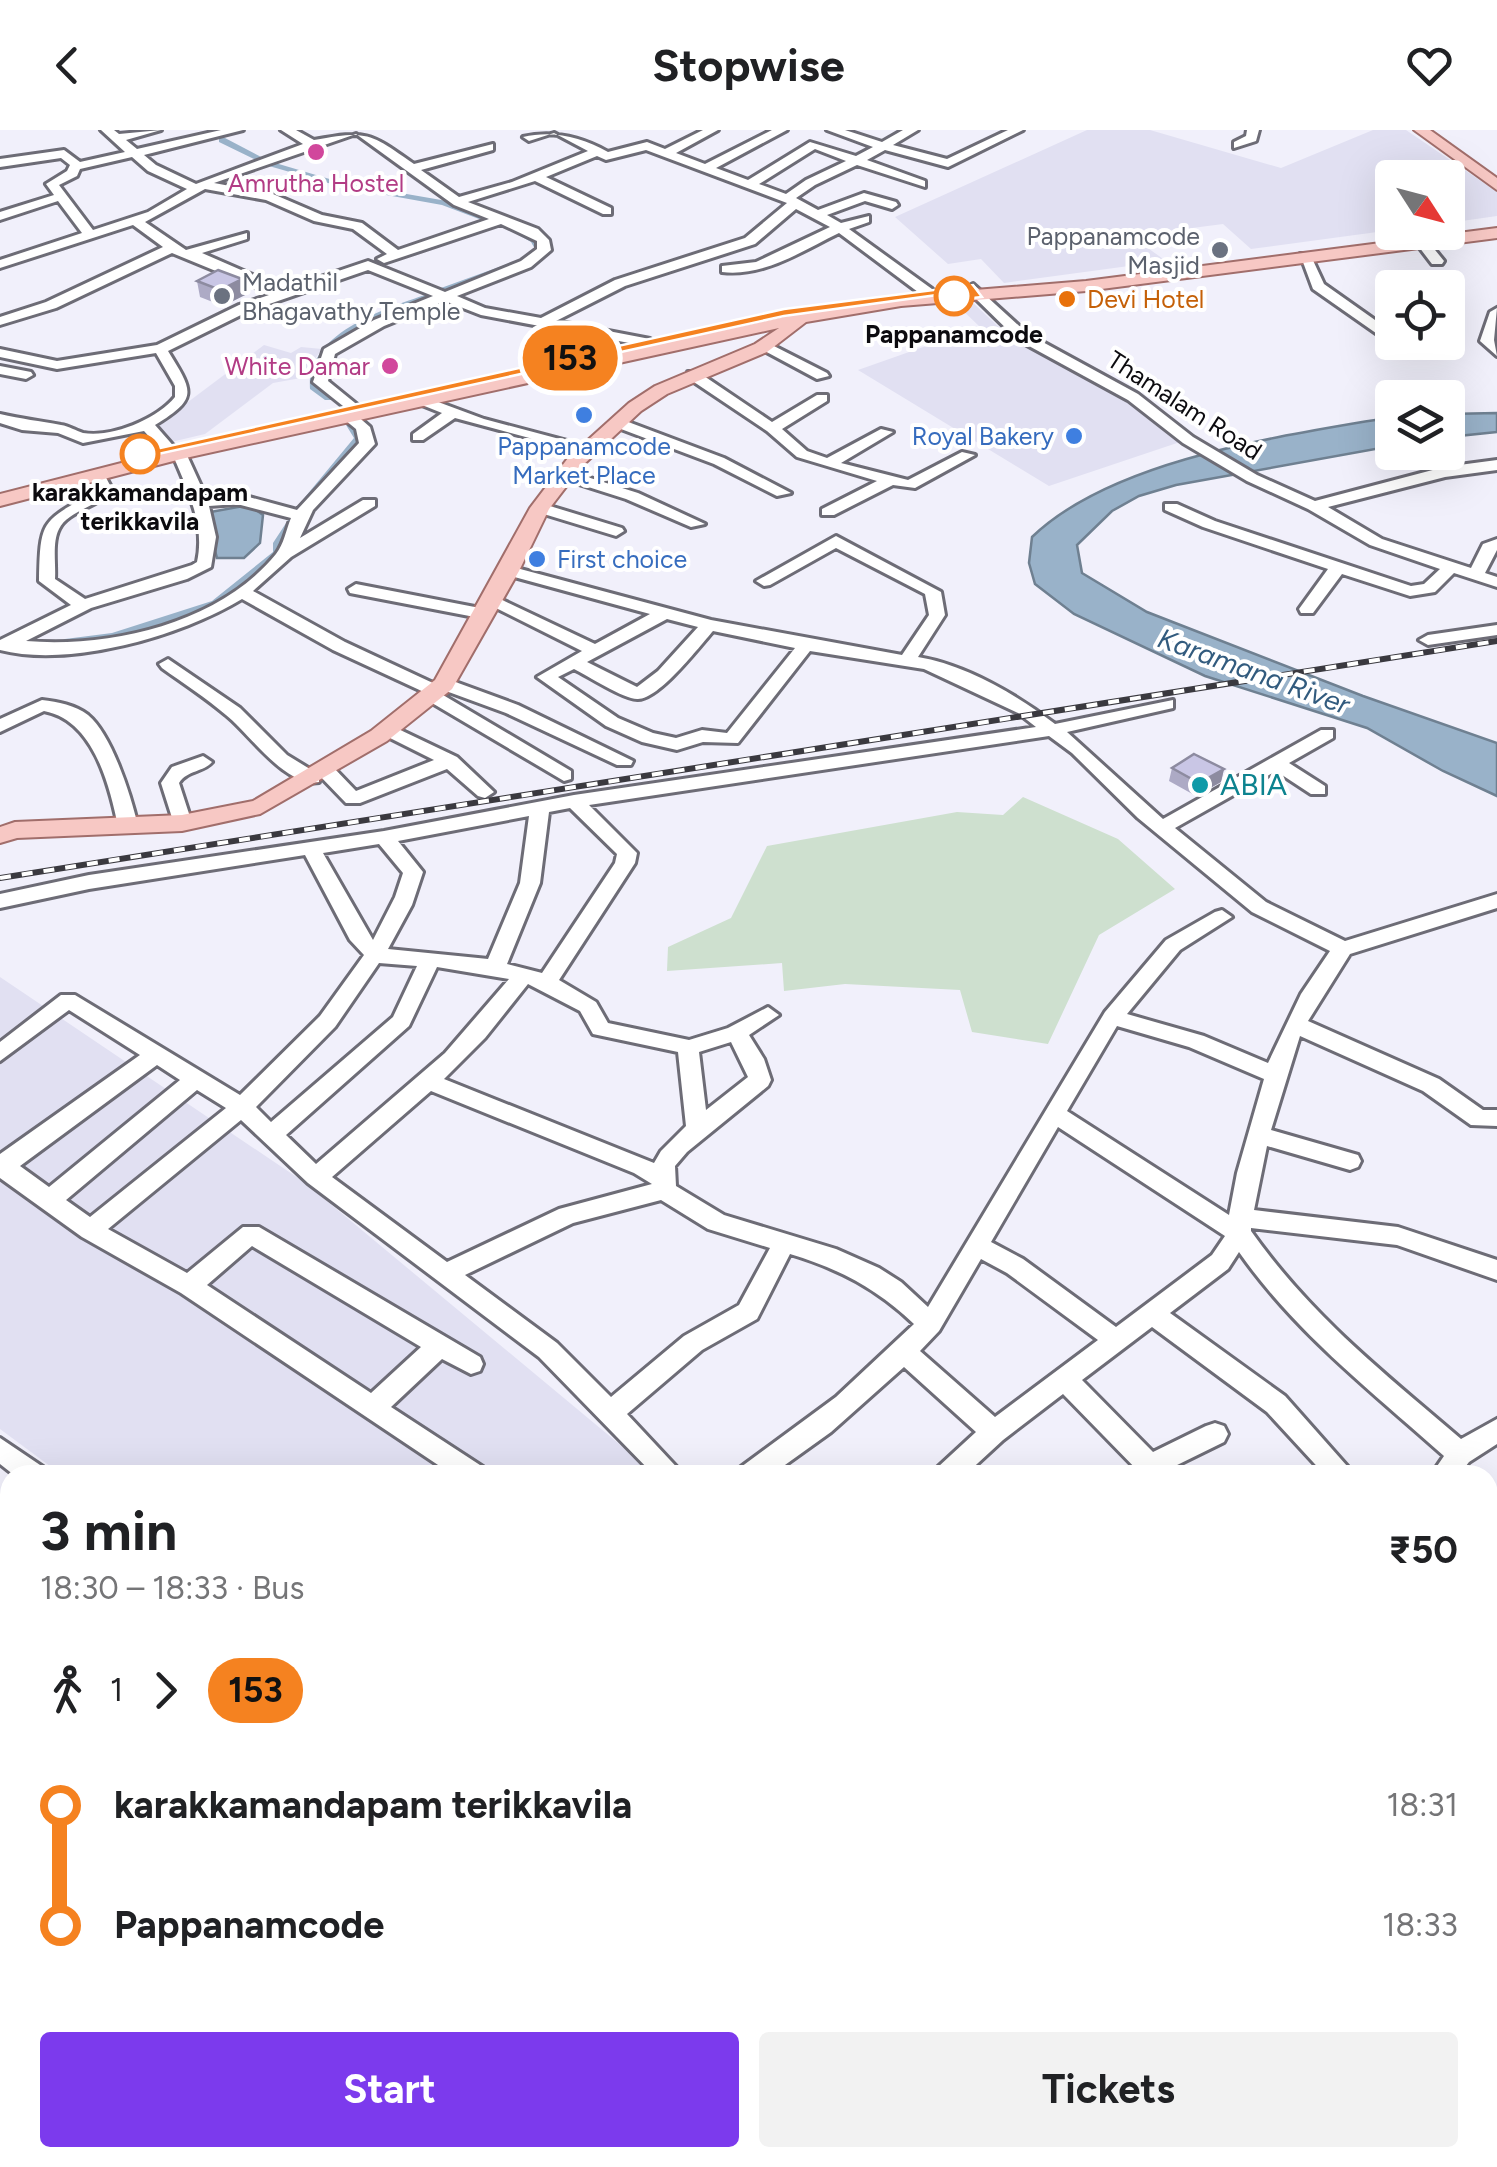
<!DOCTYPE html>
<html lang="en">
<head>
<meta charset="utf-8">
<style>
  :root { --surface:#fff; --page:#f2f2f2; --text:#202124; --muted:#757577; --accent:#7c3aed }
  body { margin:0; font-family:Figtree,sans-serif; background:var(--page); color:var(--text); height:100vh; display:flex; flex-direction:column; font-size:38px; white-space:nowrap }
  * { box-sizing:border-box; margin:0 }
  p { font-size:32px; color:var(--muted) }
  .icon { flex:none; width:55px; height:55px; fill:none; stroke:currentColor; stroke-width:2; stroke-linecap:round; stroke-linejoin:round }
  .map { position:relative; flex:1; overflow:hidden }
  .sheet { position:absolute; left:0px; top:1335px; width:1498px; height:702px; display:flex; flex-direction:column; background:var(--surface); border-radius:30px 30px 0 0; box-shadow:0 10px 40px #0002 }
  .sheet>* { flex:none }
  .badge { padding:0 20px; border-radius:32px; font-size:35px; line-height:65px }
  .needle { width:65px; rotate:126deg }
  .fabs { position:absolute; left:1375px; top:30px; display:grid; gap:20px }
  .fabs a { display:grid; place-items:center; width:90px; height:90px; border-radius:10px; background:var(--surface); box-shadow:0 10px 40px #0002; font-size:50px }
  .map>.badge { position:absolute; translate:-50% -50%; box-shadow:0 0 0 5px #fff }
  .legs { display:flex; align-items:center; gap:15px; height:110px; padding:0 40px; font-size:32px }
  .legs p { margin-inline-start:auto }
  .overview { display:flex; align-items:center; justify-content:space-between; height:170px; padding:0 40px }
  h1 { font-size:55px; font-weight:700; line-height:75px }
  .primary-button { display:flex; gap:20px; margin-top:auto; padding:20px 40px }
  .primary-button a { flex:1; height:115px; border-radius:10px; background:var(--accent); color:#fff; font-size:40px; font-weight:700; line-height:115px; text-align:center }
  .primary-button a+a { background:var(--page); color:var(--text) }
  ul { padding:0 40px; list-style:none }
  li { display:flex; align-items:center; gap:35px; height:120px; font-size:38px }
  li i { display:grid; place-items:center; width:15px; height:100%; margin:0 12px; background:currentColor }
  li i::after { content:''; width:25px; height:25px; margin:-12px; border:8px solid; border-radius:50%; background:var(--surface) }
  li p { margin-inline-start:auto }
  li:first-child i { background:linear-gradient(#0000 50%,currentColor 0) }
  li:last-child i { background:linear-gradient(currentColor 50%,#0000 0) }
  header { display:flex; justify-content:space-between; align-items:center; height:130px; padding:0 40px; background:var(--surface); font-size:45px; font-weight:700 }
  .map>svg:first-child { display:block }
  .built { fill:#e1e0f2 }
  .green { fill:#cee0cf }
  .water { fill:#99b2c9; stroke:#6f8091; stroke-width:2.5 }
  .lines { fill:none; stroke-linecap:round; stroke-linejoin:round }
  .canal { fill:#99b2c9; fill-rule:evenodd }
  .minor-casing { stroke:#6d6c76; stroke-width:6 }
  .major-casing { stroke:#a16e6b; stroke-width:4 }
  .minor { fill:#fff; fill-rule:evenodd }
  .major { fill:#f7c8c4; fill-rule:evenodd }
  .rail-casing { stroke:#3a393f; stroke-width:6 }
  .rail { stroke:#fff; stroke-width:4; stroke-dasharray:11; stroke-linecap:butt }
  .wall { fill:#adaac5 }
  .shaded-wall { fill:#8d8ba0 }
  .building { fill:#c9c6e5; stroke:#8d8ba0; stroke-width:2.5 }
  .line-1 { fill:#f58220; stroke:#fff; stroke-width:2.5 }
  .hotel-dot { fill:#d1479c; stroke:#fff; stroke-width:4 }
  .worship-dot { fill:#6b7280; stroke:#fff; stroke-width:4 }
  .stop-1-dot { fill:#fff; stroke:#f58220; stroke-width:5 }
  .food-dot { fill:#e8710a; stroke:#fff; stroke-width:4 }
  .shop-dot { fill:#3f7fe0; stroke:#fff; stroke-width:4 }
  .culture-dot { fill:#0f9aa8; stroke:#fff; stroke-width:4 }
  .labels { text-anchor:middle; stroke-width:8; stroke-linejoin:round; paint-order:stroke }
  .far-hotel-label { font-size:25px; fill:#b23c85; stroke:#fff }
  .far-worship-label { font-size:25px; fill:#5b616d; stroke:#fff; text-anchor:end }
  .far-food-label { font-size:25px; fill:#c56008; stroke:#fff; text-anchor:start }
  .far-stop-label { font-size:25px; font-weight:bold; fill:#0c0b0f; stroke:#fff }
  .far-street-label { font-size:25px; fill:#0c0b0f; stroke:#fff }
  .far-shop-label { font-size:25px; fill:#366cbe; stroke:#fff; text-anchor:end }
  .far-water-label { font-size:28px; font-style:italic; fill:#325b7e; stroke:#fff }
  .culture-label { font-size:30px; fill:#0d838f; stroke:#fff; text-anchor:start }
</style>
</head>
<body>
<header><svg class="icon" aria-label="back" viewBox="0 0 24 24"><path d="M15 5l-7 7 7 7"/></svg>Stopwise<svg class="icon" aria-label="heart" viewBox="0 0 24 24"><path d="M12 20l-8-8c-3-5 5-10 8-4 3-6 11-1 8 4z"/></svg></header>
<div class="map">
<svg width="1497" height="2037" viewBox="0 0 1497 2037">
  <rect width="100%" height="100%" fill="#f1f0fb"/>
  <path class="built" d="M1087 0H1150L1281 38 1373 0H1406L1497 62V86L1448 93V48H1392V100L1251 119 1223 94 1131 106 1166 131 1004 153 981 129 948 134 895 87Z
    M972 172 1001 199 1135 276 1183 311 1049 356 858 240 980 197 955 173Z
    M264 215 291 223 301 217 322 219 301 248 273 253 205 304 167 313 156 296Z
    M0 847 304 1052 642 1333 631 1345H62L0 1299Z"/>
  <path class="green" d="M1023 667 1118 709 1175 759 1099 805 1048 914 972 902 960 860 845 854 784 861 782 833 667 841 668 817 731 788 767 716 957 682 1003 685Z"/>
  <path class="water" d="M1497 283V302L1448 307V284Z
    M1392 287V316L1176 355 1139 366 1112 381 1077 415 1082 443 1147 482 1363 566 1497 613V666L1443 641 1367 598 1205 546 1074 484 1035 454 1029 433 1032 407C1113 329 1282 306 1392 287Z
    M249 375 263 385 260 413 244 428H217L205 383Z"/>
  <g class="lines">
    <path class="canal" d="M216 0 211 3 207 1 208 0Z
      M219 8H225L265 29 258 31 219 12Z
      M272 32 343 53 447 71 494 90 487 92 442 75 342 57 269 36 268 34Z
      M510 96C524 96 537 108 544 119L543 121 530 132 447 162H441V158L524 128 535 119 531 112 510 100Z
      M431 163 439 165C392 191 329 191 318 256L331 266V270H325L310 259C306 202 387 178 431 163Z
      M348 287 351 288 364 308 304 382H296V378L354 308 343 290Z
      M294 386 299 389 283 413V425L220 475 117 508 65 515 59 512 65 509 112 503 212 471 273 422V413L290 387Z"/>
    <g class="minor-casing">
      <path id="minor" d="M101 0H114L119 4 161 0 126 10 137 19 221 0H243L144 25 156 35 196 54 303 14 281 0H296L314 10C368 0 370 3 414 34L493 14V20L421 40 459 67 512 52 588 21 554 3 529 11 523 7C553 0 581 7 608 22L647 12 665 19 703 0H718L676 23 705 34 772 0H787L716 38 748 50 810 12 856 26 873 17 827 0H845L882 12 903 0H918L893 15 947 29 1008 0H1023L948 37 885 20 867 30 925 51V57L857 35 815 55 796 68 818 80 864 63 896 72 898 75 892 79 865 71 827 85 841 93 869 86V92L849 99 932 159V165H922L839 103C802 121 764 147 722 142V136L756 132 830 97 796 79 755 114 625 156 556 191 650 209V215L645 216 481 185 445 171 384 196 335 224 328 251 360 277 348 280 313 252 324 219 374 190 433 166 368 140 249 181 168 221C193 262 199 268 155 295L177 320 185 321 206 367 238 364 297 380 359 313 356 299 345 290V284H355L370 297 375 314 313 380 300 408 363 370H375V376L291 427 253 461 345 512 435 554 444 549 450 550 518 575 633 631 631 635H617L506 583 446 561 443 565 571 641V649L564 651 427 570 426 563 333 520 242 469C181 506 70 538 0 520V510L71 475 39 451C40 389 42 392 94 362L93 342H103L112 359C100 377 68 380 59 399 52 412 56 434 55 449L85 469 192 435 197 432C205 396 189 363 175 330L169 329 144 301 83 313 58 303 22 300 0 293V284C21 289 40 291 61 295 69 296 76 301 83 303 112 308 157 289 175 267V256L156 223 57 239 0 227V219L57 231 157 215 239 175 272 164 172 123 56 178 0 195V187L46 172 163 117 133 95 0 138V130L82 103 58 71 0 90V82L54 65 46 54 67 41 70 35 61 28 0 37V29L64 20 80 32 125 22ZM356 4 454 75 489 89 398 120 362 93 322 85 273 64 214 53ZM815 19 846 31 806 50 786 64 759 54ZM646 20 787 73 745 108 615 150 541 188 485 178 457 166 531 137 551 120 549 110 538 99 468 72 535 51 603 84H611V78L546 47 597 26 606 30ZM132 27 148 41 187 59 148 82 93 100 59 55 77 46 80 39ZM205 59 266 70 314 91 353 99 387 124 377 129 384 133 501 94 537 111V119L521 131 445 162 368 131 285 159 202 123 247 109V103L186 120 145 92ZM237 374 291 388C286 400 284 414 276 424 220 493 111 518 26 511L91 478 187 449 211 437 216 407 209 376Z
        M1247 0H1259L1256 11 1234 18V12L1246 6Z
        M1417 110H1427L1444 131 1442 134H1432L1416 113Z
        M1300 124H1310L1324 154 1392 202V208H1383L1313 159Z
        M973 154 1028 204 1138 264 1193 307 1257 345 1315 371 1444 337 1497 330V340L1445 347 1328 377 1382 409 1471 438 1483 414 1497 409V420L1485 443 1497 447V457L1454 443 1435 462 1410 466 1342 444 1313 483H1301L1299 479 1328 439 1203 397 1165 380V374H1177L1215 391 1411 456 1424 454 1440 439 1370 415 1308 379 1247 351 1183 313 1128 270 1018 210 968 161 966 158Z
        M1497 178 1494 210 1497 226 1480 211 1490 182Z
        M766 212 827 243 829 246 817 249 761 219 759 216Z
        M0 236 31 242 33 245 26 249 0 244Z
        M688 242H698L772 292 817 265H827V271L782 299 807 321 827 328 881 299 893 302 841 333 908 350 962 322 975 325 915 358 893 355 834 385H822V379L877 351 797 327 767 301 688 248Z
        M422 266 484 289 597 319 589 324 455 288 423 310H413V304L442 283 417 273 415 270Z
        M613 290H623L724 328 791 363 777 366 714 334 613 296Z
        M565 340 638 363 705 394 691 397 626 369 560 348V342Z
        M540 373 622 398 624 401 616 406 534 381V375Z
        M836 406 941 462 945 485 918 527C966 535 1017 565 1055 594L1173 570V578L1067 602 1163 689 1321 600H1333V608L1289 633 1325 656V664H1311L1276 641 1175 698 1266 772 1345 811 1497 764V778L1350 824 1308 891 1439 949 1483 980H1497V996L1471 995 1423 961 1300 906 1271 1000 1358 1025 1361 1031 1358 1037 1350 1040 1267 1016 1254 1080 1398 1097 1497 1130V1150L1397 1115 1251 1098V1101C1312 1187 1383 1242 1461 1309L1497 1289V1314L1469 1332 1459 1345H1431L1444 1326C1371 1261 1295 1202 1239 1122L1228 1139 1170 1183 1285 1266 1355 1345H1325L1267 1282 1152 1197 1082 1250 1153 1322 1206 1296 1215 1293 1224 1296 1228 1304 1224 1312 1169 1339 1172 1345H1142L1063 1264 1003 1310 965 1345H934L938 1337 976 1302 904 1237 831 1302 771 1345H737L741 1337 836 1267 914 1194C877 1159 840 1139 790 1124L757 1189 702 1220 627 1284 684 1345H654L539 1227 308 1053 241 990 108 1099 187 1143 243 1097H259L480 1227 483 1234 480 1241 471 1244 442 1229 391 1277 483 1337 487 1345H453L181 1163 82 1107 0 1048V1024L140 925 69 880 0 931V912L61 865H75L240 965 320 886 364 825 350 810 305 725 89 759 0 778V764L89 745 384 701 574 665 1036 597 1018 583 924 539 810 521 738 613 703 612 677 620 642 612 606 596 537 547 582 521 484 472 492 467 498 468 595 514 650 484 503 444 501 441 509 436 711 490 902 525 929 485 925 464 836 418 770 455 764 456 756 451ZM667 489 698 497 658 541 637 557 587 532ZM713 501 795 518 727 603 702 600 676 608 653 603 618 588 558 547 574 539C588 546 625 570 638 569 659 569 699 517 713 501ZM1049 606 1072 623 1138 688 1252 782 1330 821 1301 864 1268 933 1204 906 1127 884 1180 820 1232 787 1222 780 1215 782 1166 810 1105 882 928 1177 901 1152 879 1138 836 1119 724 1085 676 1056 675 1036 687 1022 768 956 771 950 764 929 749 905 779 885 768 877 728 898 689 910 608 893 596 872 559 850 635 733 637 723 589 675ZM570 678 617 724 615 733 542 843 507 834 540 753 549 682ZM529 686 520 753 488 829 388 819 412 775 423 742 398 711ZM379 714 403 743 395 767 373 810 323 723ZM379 833 417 836 393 887 271 992 256 977 335 897ZM437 837 509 849 445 923 316 1034 286 1005 409 896ZM528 854 580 881 593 904 678 922 686 996 661 1021 654 1033 444 949 485 908ZM1117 896 1189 917 1264 949 1237 1043 1229 1085 1067 981ZM731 912 748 947 706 980 699 922ZM157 935 180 950 49 1057 20 1036ZM197 960 226 978 90 1087 66 1070ZM431 961 634 1043 652 1054 559 1079 447 1132 332 1047ZM1058 997 1225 1106 1212 1125 1116 1197 1023 1129 991 1112ZM661 1070 708 1099 770 1118 739 1175 684 1206 611 1267 557 1213 465 1145 573 1093ZM252 1116 421 1217 371 1263 207 1155ZM981 1129 1007 1143 1098 1210 995 1287 920 1221 939 1201Z
        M356 454 485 479 493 484 485 489 350 463 348 459Z
        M1497 495V505L1428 515 1419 510 1428 505Z
        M168 529 240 578 287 625 318 644V636H332L356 661 434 630 388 607V599L394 597 457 627 494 662 485 668 478 666 447 639 360 673H346L319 645V652C286 658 249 603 226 585 206 568 183 553 162 538L159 534Z
        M42 570C58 572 75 575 88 585 112 605 131 666 138 696L135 700H121L118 696C109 653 93 590 44 581L0 602V589Z
        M203 626 212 632C204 642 187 640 179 653L192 693 182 699 175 697 161 653 172 637Z
        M0 1308 43 1337 47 1345H14L0 1334Z
        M1497 1392V1419L1488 1422V1396Z
        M1497 1620V1648L1488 1651V1623Z
        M0 1885 10 1889V1927L0 1923Z
        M1488 1955 1497 1958V1992L1488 1988Z
        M82 2028H119L123 2037H86Z
        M228 2028H316L319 2037H285V2033L283 2037H224Z
        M547 2028H588L584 2037H543Z
        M784 2028H822L818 2037H780Z
        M1021 2028H1060L1064 2037H1025Z"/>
    </g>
    <g class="major-casing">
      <path id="major" d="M1414 0H1430L1497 48V60Z
        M1497 98V108L1086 161 901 176 806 192 767 222 667 264 641 281 582 336 549 379 519 441 452 559 387 611 260 684 182 701 17 708 0 713V697L15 692 182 685 253 671 371 601 435 550 530 378 568 328 629 273 655 256 755 214 779 198 181 329 0 376V364L180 318 802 183 901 166 1086 151Z"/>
    </g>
    <use href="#minor" class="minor"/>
    <use href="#major" class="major"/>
    <g class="rail-casing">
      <path id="rail" d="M0 748 1497 511"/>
    </g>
    <use href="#rail" class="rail"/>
  </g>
  <path class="wall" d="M197 151 245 165 223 176 200 167Z
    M1172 638 1224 639 1221 652 1196 666 1169 651Z"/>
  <path class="shaded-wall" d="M242 149 245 165 223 176 220 160Z
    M1224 639 1221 652 1196 666 1199 653Z"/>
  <path class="building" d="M218 140 242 149 220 160 197 151Z
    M1194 624 1224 639 1199 653 1172 638Z"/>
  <path class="line-1" d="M973 155 982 167 954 170 948 166 952 163 784 186 140 328 133 324 784 179Z"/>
  <g class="hotel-dot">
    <circle cx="316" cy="22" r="10"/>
    <circle cx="390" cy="236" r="10"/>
  </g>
  <g class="worship-dot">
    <circle cx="1220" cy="120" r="10"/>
    <circle cx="222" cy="166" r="10"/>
  </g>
  <g class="stop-1-dot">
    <circle cx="954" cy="166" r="18"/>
    <circle cx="140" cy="324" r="18"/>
  </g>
  <circle class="food-dot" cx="1067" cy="169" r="10"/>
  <g class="shop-dot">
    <circle cx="584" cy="285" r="10"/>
    <circle cx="1074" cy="306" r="10"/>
    <circle cx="537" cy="429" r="10"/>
  </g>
  <circle class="culture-dot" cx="1200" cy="655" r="10"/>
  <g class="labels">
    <g class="far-hotel-label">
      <text x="316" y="62">Amrutha Hostel</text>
      <text x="370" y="245" text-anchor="end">White Damar</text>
    </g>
    <g class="far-worship-label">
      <text x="1200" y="115">Pappanamcode<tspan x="1200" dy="29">Masjid</tspan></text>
      <text x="242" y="161" text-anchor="start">Madathil<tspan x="242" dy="29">Bhagavathy Temple</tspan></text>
    </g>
    <g class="far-food-label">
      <text x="1087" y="178">Devi Hotel</text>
    </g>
    <g class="far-stop-label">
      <text x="954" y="213">Pappanamcode</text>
      <text x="140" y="371">karakkamandapam<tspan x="140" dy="29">terikkavila</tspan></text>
    </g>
    <g class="far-street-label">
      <text transform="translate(1185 275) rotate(33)" y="9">Thamalam Road</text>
    </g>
    <g class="far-shop-label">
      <text x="1054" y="315">Royal Bakery</text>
      <text x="584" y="325" text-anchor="middle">Pappanamcode<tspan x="584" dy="29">Market Place</tspan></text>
      <text x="557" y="438" text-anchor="start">First choice</text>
    </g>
    <g class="far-water-label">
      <text transform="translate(1254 541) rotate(20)" y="10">Karamana River</text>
    </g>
    <g class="culture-label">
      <text x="1220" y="665">ABIA</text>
    </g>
  </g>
</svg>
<div class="fabs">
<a><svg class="needle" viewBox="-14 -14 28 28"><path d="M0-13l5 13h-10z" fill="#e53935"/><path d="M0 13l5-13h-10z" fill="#757577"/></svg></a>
<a><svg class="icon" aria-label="locate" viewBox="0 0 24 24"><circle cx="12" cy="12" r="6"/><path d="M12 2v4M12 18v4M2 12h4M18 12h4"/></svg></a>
<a><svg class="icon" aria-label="layers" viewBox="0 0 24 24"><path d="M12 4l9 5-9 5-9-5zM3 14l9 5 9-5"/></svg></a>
</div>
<b class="badge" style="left:570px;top:228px;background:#f58220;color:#111">153</b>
<section class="sheet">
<div class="overview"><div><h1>3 min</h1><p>18:30 – 18:33 · Bus</p></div><b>₹50</b></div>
<div class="legs"><svg class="icon" aria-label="walk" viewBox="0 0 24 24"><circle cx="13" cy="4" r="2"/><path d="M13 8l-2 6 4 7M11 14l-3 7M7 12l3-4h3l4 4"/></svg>1<svg class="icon" aria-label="forward" viewBox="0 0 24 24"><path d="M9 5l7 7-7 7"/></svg><b class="badge" style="background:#f58220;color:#111">153</b></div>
<ul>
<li><i style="color:#f58220"></i><b>karakkamandapam terikkavila</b><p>18:31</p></li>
<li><i style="color:#f58220"></i><b>Pappanamcode</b><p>18:33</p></li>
</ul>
<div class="primary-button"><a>Start</a><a>Tickets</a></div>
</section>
</div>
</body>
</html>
